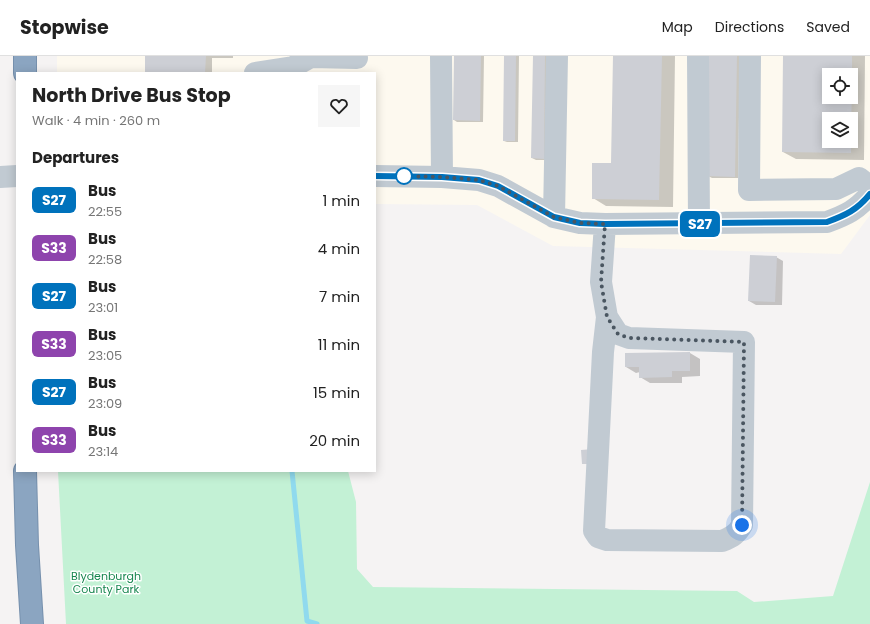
<!DOCTYPE html>
<html lang="en">
<head>
<meta charset="utf-8">
<style>
  :root { --surface:#fff; --page:#f6f6f6; --text:#222; --muted:#767676; --line:#e0e0e0 }
  body { margin:0; font-family:Poppins,sans-serif; background:var(--page); color:var(--text); height:100vh; display:flex; flex-direction:column; font-size:15px; white-space:nowrap }
  * { box-sizing:border-box; margin:0 }
  p { font-size:13px; color:var(--muted) }
  .icon { flex:none; width:22px; height:22px; fill:none; stroke:currentColor; stroke-width:2; stroke-linecap:round; stroke-linejoin:round }
  .map { position:relative; flex:1; overflow:hidden }
  .sheet { position:absolute; left:16px; top:16px; width:360px; height:400px; display:flex; flex-direction:column; background:var(--surface); border-radius:0px; box-shadow:0 2px 10px #0003 }
  .sheet>* { flex:none }
  .badge { padding:0 8px; border-radius:6px; font-size:14px; line-height:26px }
  .fabs { position:absolute; left:822px; top:12px; display:grid; gap:8px }
  .fabs a { display:grid; place-items:center; width:36px; height:36px; border-radius:0px; background:var(--surface); box-shadow:0 2px 10px #0003; font-size:20px }
  .you { position:absolute; width:20px; height:20px; margin:-10px; border:3px solid #fff; border-radius:50%; background:#1a73e8; box-shadow:0 0 0 6px #1a73e833 }
  .map>.badge { position:absolute; translate:-50% -50%; box-shadow:0 0 0 2px #fff }
  h2 { padding:0 16px; font-size:15px; line-height:36px }
  .round { display:grid; place-items:center; flex:none; width:42px; height:42px; border-radius:0px; background:var(--page) }
  .overview { display:flex; align-items:center; justify-content:space-between; height:68px; padding:0 16px }
  h1 { font-size:19px; font-weight:700; line-height:30px }
  ul { padding:0; list-style:none }
  li { display:flex; align-items:center; gap:12px; height:48px; padding:0 16px }
  li div { flex:1 }
  li b { display:block; font-size:15px }
  li em { font-style:normal }
  li .badge { min-width:44px; font-weight:700; text-align:center }
  header { display:flex; align-items:center; gap:24px; box-sizing:border-box; height:56px; padding:0 20px; background:var(--surface); border-bottom:1px solid var(--line) }
  header strong { font-size:19px }
  nav { display:flex; gap:22px; margin-inline-start:auto; font-size:14px }
  .map>svg:first-child { display:block }
  .commercial { fill:#fdf9ef; fill-rule:evenodd }
  .green { fill:#c3f1d5 }
  .shadow { fill:#0003; fill-rule:evenodd }
  .lines { fill:none; stroke-linecap:round; stroke-linejoin:round }
  .stream { stroke:#90daee; stroke-width:5 }
  .building { fill:#cdcfd5 }
  .highway-casing { stroke:#7690ad; stroke-width:24 }
  .minor { stroke:#c1cad2; stroke-width:22 }
  .highway { stroke:#8ba5c1; stroke-width:22 }
  .line-casing { stroke:#fff; stroke-width:9 }
  .line { stroke:#0072bc; stroke-width:6 }
  .walk { stroke:#4a5661; stroke-width:4; stroke-dasharray:0 7.2 }
  .stop-dot { fill:#fff; stroke:#0072bc; stroke-width:2 }
  .labels { text-anchor:middle; stroke-width:3; stroke-linejoin:round; paint-order:stroke }
  .park-label { font-size:11px; fill:#17864f; stroke:#fff }
</style>
</head>
<body>
<header>
<strong>Stopwise</strong>
<nav><a>Map</a><a>Directions</a><a>Saved</a></nav>
</header>
<div class="map">
<svg width="870" height="568" viewBox="0 0 870 568">
  <rect width="100%" height="100%" fill="#f5f3f3"/>
  <path class="commercial" d="M57 0H870V159L841 198 553 190 477 149 375 148V17H57ZM829 19H851V41H829ZM829 63H851V85H829Z"/>
  <path class="green" d="M58 415H348L356 446 357 513 373 531 737 535 754 546 833 540 870 426V568H66Z"/>
  <path class="shadow" d="M146 0H233V2H212V17H146Z
    M455 0H484L483 66H457L454 64Z
    M505 0H519L518 86H507L504 85Z
    M534 0H548L547 104H536L532 102Z
    M614 0H675L673 151 606 150 593 142 612 108Z
    M710 0H740L738 122H712L708 120Z
    M784 0H865L864 104 796 103 783 96ZM829 19H851V41H829ZM829 63H851V85H829Z
    M776 201 783 205 782 249H756L749 245Z
    M690 297 700 303V320L682 321V327H650L640 321V316L636 317 626 311Z"/>
  <g class="lines">
    <path class="stream" d="M292 415 307 565 317 568"/>
  </g>
  <path class="building" d="M145 0H206L205 17H145Z
    M454 0H481L480 65 453 64Z
    M504 0H516L515 85H503Z
    M533 0H545L544 103 531 102Z
    M613 0H662L659 144 592 143V107H611Z
    M709 0H737L735 121 707 120Z
    M783 0H852V19H829V41H852L851 63H829V85H851V97L782 96Z
    M750 199 777 200 775 246 748 245Z
    M690 296V315H672V321L639 322V311H625V297Z
    M593 393 594 408H582L581 394Z"/>
  <g class="lines">
    <g class="highway-casing">
      <path id="highway" d="M25 17V0
        M25 415 27 489 32 568"/>
    </g>
    <path class="minor" d="M441 0 442 121
      M698 0 699 168
      M750 0 749 134 836 133 859 122 870 130
      M255 17 293 11 311 1 357 2
      M375 120 442 121 479 124 498 130 554 161 580 167 605 168 827 166C846 159 857 154 870 138
      M0 121 17 120
      M554 161 557 0
      M605 168 601 226 607 261 618 278 629 282 744 286 742 469C737 478 732 481 722 485L607 484 598 481 594 475 603 296 607 261"/>
    <use href="#highway" class="highway"/>
  </g>
  <g class="lines">
    <g class="line-casing">
      <path id="line" d="M375 120 442 121 479 124 498 130 554 161 580 167 605 168 827 166C846 159 857 154 870 138"/>
    </g>
    <use href="#line" class="line"/>
    <path class="walk" d="M404 120 442 121 479 124 498 130 554 161 580 167 605 168 601 226 607 261 618 278 629 282 744 286 742 469"/>
  </g>
  <circle class="stop-dot" cx="404" cy="120" r="8"/>
  <g class="labels">
    <g class="park-label">
      <text x="106" y="524">Blydenburgh<tspan x="106" dy="13">County Park</tspan></text>
    </g>
  </g>
</svg>
<div class="fabs">
<a><svg class="icon" aria-label="locate" viewBox="0 0 24 24"><circle cx="12" cy="12" r="6"/><path d="M12 2v4M12 18v4M2 12h4M18 12h4"/></svg></a>
<a><svg class="icon" aria-label="layers" viewBox="0 0 24 24"><path d="M12 4l9 5-9 5-9-5zM3 14l9 5 9-5"/></svg></a>
</div>
<div class="you" style="left:742px;top:469px"></div>
<b class="badge" style="left:700px;top:168px;background:#0072bc;color:#fff">S27</b>
<section class="sheet">
<div class="overview"><div><h1>North Drive Bus Stop</h1><p>Walk · 4 min · 260 m</p></div><a class="round"><svg class="icon" aria-label="heart" viewBox="0 0 24 24"><path d="M12 20l-8-8c-3-5 5-10 8-4 3-6 11-1 8 4z"/></svg></a></div>
<h2>Departures</h2>
<ul>
<li><span class="badge" style="background:#0072bc;color:#fff">S27</span><div><b>Bus</b><p>22:55</p></div><em>1 min</em></li>
<li><span class="badge" style="background:#8e44ad;color:#fff">S33</span><div><b>Bus</b><p>22:58</p></div><em>4 min</em></li>
<li><span class="badge" style="background:#0072bc;color:#fff">S27</span><div><b>Bus</b><p>23:01</p></div><em>7 min</em></li>
<li><span class="badge" style="background:#8e44ad;color:#fff">S33</span><div><b>Bus</b><p>23:05</p></div><em>11 min</em></li>
<li><span class="badge" style="background:#0072bc;color:#fff">S27</span><div><b>Bus</b><p>23:09</p></div><em>15 min</em></li>
<li><span class="badge" style="background:#8e44ad;color:#fff">S33</span><div><b>Bus</b><p>23:14</p></div><em>20 min</em></li>
</ul>
</section>
</div>
</body>
</html>
